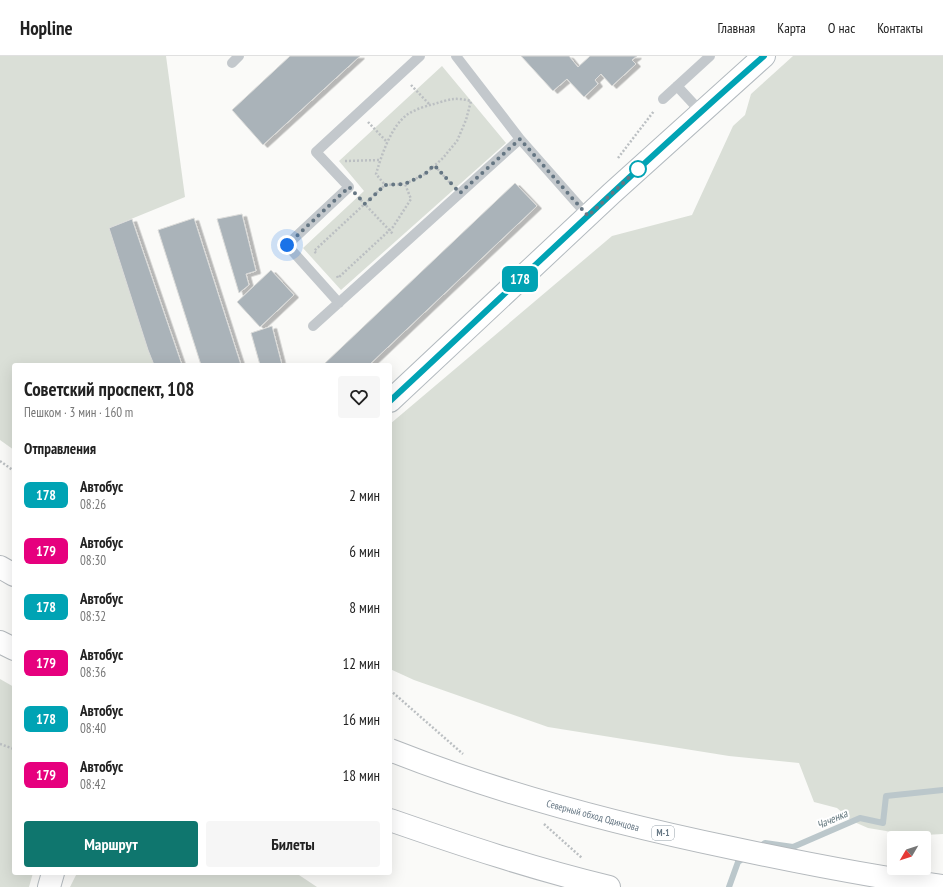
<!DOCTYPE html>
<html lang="ru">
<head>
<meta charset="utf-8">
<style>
  :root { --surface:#fff; --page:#f6f6f6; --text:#222; --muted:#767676; --line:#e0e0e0; --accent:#0f766e }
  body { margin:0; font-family:"PT Sans Narrow",sans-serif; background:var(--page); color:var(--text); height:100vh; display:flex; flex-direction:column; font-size:15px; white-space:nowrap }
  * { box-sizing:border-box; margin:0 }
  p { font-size:13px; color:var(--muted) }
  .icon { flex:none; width:22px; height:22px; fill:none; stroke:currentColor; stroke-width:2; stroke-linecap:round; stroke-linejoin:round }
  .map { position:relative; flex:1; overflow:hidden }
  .panel { position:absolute; left:12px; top:307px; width:380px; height:512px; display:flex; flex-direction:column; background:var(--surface); border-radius:4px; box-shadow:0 4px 16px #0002 }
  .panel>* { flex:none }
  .badge { padding:0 8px; border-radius:6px; font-size:14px; line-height:26px }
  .needle { width:26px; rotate:231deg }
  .fabs { position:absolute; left:887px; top:775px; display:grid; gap:8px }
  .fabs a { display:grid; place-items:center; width:44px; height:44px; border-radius:4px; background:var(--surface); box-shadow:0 4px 16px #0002; font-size:20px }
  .you { position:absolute; width:20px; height:20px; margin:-10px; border:3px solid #fff; border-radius:50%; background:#1a73e8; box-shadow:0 0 0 6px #1a73e833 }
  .map>.badge { position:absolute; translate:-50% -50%; box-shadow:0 0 0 2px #fff }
  h2 { padding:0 12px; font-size:15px; line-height:36px }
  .round { display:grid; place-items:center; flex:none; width:42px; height:42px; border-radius:4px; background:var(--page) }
  .overview { display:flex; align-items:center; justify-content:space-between; height:68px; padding:0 12px }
  h1 { font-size:19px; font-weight:700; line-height:30px }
  .action { display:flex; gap:8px; margin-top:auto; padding:8px 12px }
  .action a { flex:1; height:46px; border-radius:4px; background:var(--accent); color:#fff; font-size:16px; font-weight:700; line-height:46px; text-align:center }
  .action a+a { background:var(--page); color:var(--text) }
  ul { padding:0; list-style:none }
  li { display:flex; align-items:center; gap:12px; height:56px; padding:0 12px }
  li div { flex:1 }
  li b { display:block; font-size:15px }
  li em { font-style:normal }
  li .badge { min-width:44px; font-weight:700; text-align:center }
  header { display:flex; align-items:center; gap:24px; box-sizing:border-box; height:56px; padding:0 20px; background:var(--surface); border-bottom:1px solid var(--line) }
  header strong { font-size:19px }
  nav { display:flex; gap:22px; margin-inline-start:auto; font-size:14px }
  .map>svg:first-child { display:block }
  .green { fill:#dadfd7 }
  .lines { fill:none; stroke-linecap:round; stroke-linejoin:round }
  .stream { stroke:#bbc7cb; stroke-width:6 }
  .building { fill:#aab3b9; stroke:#dcdcda; filter:url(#shadow) }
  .secondary-casing { stroke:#b3babf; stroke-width:24 }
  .highway-casing { stroke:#b4b9bd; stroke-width:24 }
  .path { stroke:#bbbfc2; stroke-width:2.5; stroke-dasharray:2 2; stroke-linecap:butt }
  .lane { stroke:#c3c8cc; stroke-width:10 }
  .secondary { stroke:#fff; stroke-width:22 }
  .highway { stroke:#fff; stroke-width:22 }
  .highway-bridge-casing { stroke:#b4b9bd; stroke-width:24; stroke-linecap:butt }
  .highway-bridge { stroke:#fff; stroke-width:22 }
  .line-casing { stroke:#fff; stroke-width:9 }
  .line { stroke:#00a3b4; stroke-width:6 }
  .walk { stroke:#657683; stroke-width:4; stroke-dasharray:0 7.2 }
  .stop-dot { fill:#fff; stroke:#00a3b4; stroke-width:2 }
  .labels { text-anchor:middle; stroke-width:4; stroke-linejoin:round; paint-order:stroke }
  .shield { fill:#fff; stroke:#939fa8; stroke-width:1 }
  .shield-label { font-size:9px; font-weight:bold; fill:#657683 }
  .street-label { font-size:10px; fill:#657683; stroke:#fff }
  .water-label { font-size:11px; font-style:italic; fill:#60757c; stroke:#fff }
</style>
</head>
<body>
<header>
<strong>Hopline</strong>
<nav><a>Главная</a><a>Карта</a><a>О нас</a><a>Контакты</a></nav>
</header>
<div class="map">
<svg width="943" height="831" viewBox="0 0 943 831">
  <defs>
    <filter id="shadow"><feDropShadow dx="4.5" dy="2.5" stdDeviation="0" flood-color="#0004"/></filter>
  </defs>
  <rect width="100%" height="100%" fill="#fafaf8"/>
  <path class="green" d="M0 0H166L185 141 109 172 154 309H14V394L0 384Z
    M793 0H943V778L906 780 886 775 868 772 852 765 837 752 814 746 799 707 729 700 548 671 414 624 390 613V368L612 180 692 159 733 70 745 59 751 38Z
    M442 10 506 87 341 234 303 192 364 135 339 105Z
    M0 623 14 631V817H33L29 831H0Z
    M77 817H296L317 831H70Z"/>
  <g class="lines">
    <path class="stream" d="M758 792 765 787 793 791 860 762 883 767 886 740 943 734
      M729 831 738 806 745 801"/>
  </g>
  <path class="building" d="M290 0H360L263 89 232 54Z
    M521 0H569L578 11 590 0H637L632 4 636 8 612 30 601 18 595 24 598 28 584 41 567 23 553 35Z
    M515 127 537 150 369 309H323Z
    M242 158 256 215 246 218 249 229 239 237 217 163Z
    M194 162 241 309H201L158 174Z
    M132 163 182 309H154L148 294 109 172Z
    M271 214 294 239 260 271 237 246Z
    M272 270 282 309H260L251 277Z"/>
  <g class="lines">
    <g class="secondary-casing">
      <path id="secondary" d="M390 345 612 137 764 0
        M49 831 53 817"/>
    </g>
    <g class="highway-casing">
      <path id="highway" d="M0 511 14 519
        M0 586 14 593
        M390 764C462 789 534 813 609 831"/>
    </g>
    <path class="path" d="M411 29 430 49
      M368 66 387 86
      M618 102 654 55
      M345 105 380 104
      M435 110 450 127
      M358 141 393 178
      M316 197 314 195 385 129 405 128 425 118 443 102 457 85 466 64 471 45C454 41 451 43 434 48 426 50 416 53 408 58 391 70 382 98 376 118L385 129
      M337 220 338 222 393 171 411 143 405 128
      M0 405 14 415
      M390 634 463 698
      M0 688 14 693
      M544 768 582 802"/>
    <path class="lane" d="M456 0 520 83 588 160
      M232 7 239 0
      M677 30 701 56
      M663 43 710 0
      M339 247 287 189 349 131 316 96 420 0
      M313 270 520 83"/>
    <use href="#secondary" class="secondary"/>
    <use href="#highway" class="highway"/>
    <g class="highway-bridge-casing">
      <path id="highway-bridge" d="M390 694C501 738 616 768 732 792 802 807 872 821 943 830"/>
    </g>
    <use href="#highway-bridge" class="highway-bridge"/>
  </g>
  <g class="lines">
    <g class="line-casing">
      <path id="line" d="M390 345C514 230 636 112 764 0"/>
    </g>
    <use href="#line" class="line"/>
    <path class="walk" d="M287 189 349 131 365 148 385 129 405 128 425 118 434 109 460 137 520 83 588 160 638 113"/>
  </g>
  <circle class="stop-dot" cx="638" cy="113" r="8"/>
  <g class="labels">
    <rect class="shield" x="652" y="770" width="22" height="14" rx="3"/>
    <g class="shield-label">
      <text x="663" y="780">М-1</text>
    </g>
    <g class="street-label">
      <text transform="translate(593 759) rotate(15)" y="4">Северный обход Одинцова</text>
    </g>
    <g class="water-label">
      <text transform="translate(832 763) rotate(-24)" y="4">Чаченка</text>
    </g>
  </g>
</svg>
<div class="fabs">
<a><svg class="needle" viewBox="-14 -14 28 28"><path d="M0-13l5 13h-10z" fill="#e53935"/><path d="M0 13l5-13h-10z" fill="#767676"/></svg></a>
</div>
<div class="you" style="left:287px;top:189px"></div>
<b class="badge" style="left:520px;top:223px;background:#00a3b4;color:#fff">178</b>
<section class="panel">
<div class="overview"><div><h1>Советский проспект, 108</h1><p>Пешком · 3 мин · 160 m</p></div><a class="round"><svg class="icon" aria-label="heart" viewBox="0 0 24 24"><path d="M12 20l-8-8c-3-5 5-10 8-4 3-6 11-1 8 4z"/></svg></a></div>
<h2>Отправления</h2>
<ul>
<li><span class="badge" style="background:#00a3b4;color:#fff">178</span><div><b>Автобус</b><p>08:26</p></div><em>2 мин</em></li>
<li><span class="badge" style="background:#e6007e;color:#fff">179</span><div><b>Автобус</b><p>08:30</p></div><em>6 мин</em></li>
<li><span class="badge" style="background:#00a3b4;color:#fff">178</span><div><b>Автобус</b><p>08:32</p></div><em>8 мин</em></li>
<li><span class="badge" style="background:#e6007e;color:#fff">179</span><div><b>Автобус</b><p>08:36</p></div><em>12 мин</em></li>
<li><span class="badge" style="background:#00a3b4;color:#fff">178</span><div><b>Автобус</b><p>08:40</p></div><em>16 мин</em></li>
<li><span class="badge" style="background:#e6007e;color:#fff">179</span><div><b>Автобус</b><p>08:42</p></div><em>18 мин</em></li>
</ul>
<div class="action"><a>Маршрут</a><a>Билеты</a></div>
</section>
</div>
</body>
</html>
